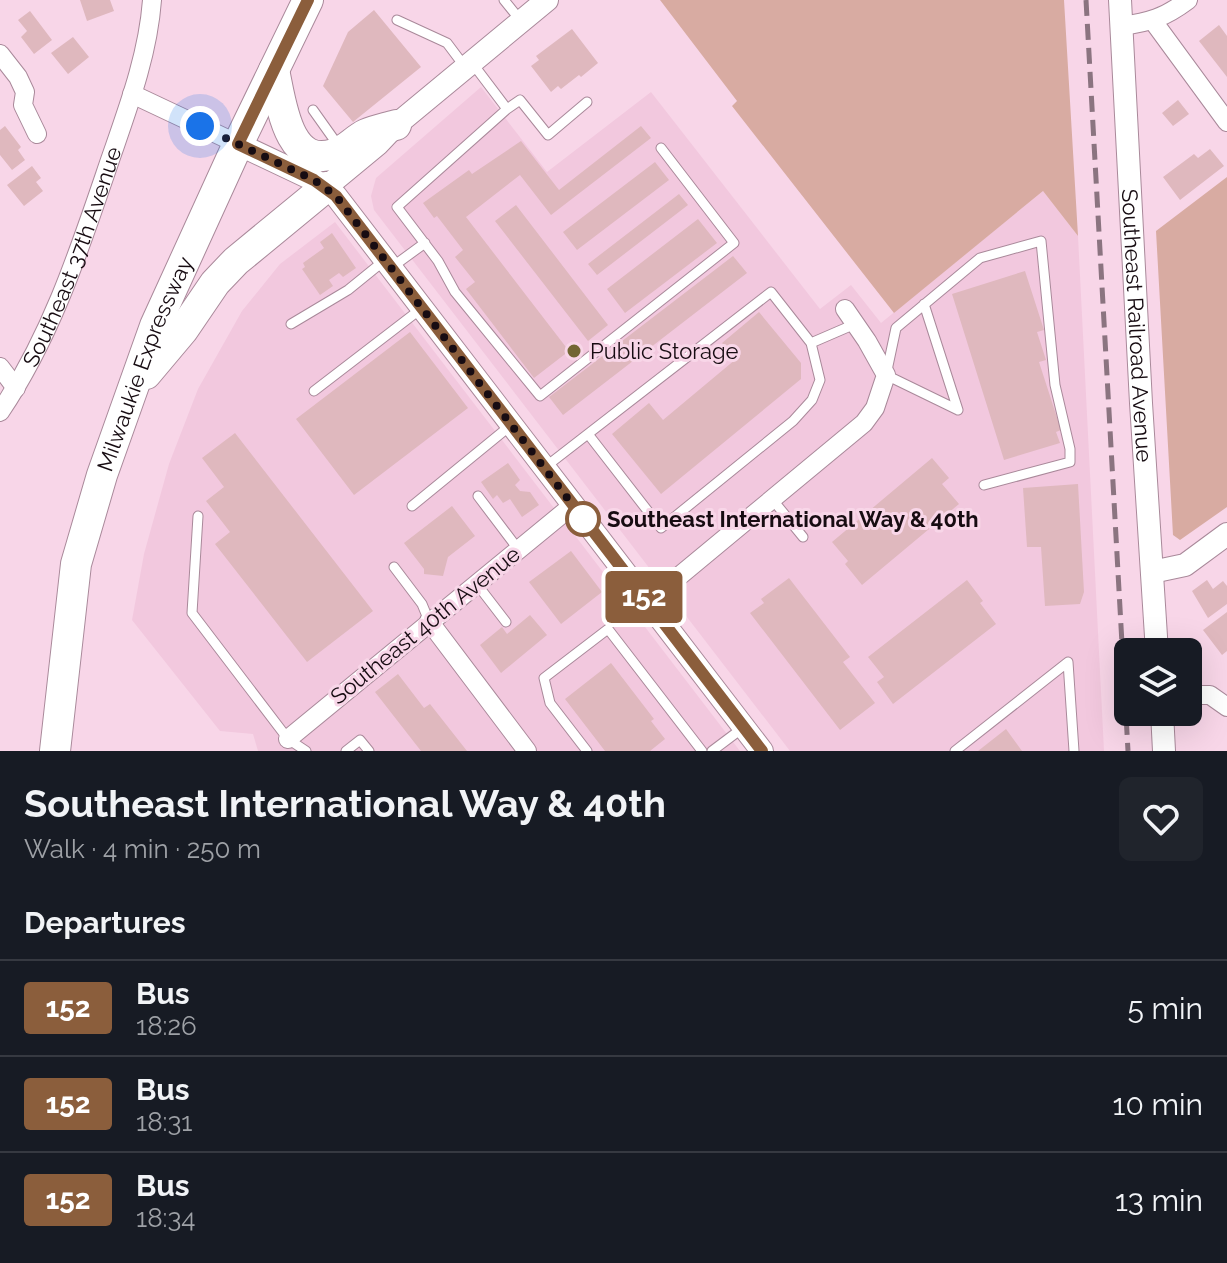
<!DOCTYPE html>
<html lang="en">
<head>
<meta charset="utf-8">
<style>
  :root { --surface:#171b24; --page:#20242c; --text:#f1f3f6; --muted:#9ea1a6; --line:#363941 }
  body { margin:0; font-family:Raleway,sans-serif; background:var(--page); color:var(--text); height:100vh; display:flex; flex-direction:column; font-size:30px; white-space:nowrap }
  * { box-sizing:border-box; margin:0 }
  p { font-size:26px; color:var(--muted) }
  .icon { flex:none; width:44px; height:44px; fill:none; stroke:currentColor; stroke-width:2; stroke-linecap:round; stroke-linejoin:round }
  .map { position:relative; height:751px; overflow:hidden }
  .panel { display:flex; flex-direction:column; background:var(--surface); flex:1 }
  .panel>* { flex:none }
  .badge { padding:0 16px; border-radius:6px; font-size:28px; line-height:52px }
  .buttons { position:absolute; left:1114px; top:638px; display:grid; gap:16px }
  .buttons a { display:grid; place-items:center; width:88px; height:88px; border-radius:12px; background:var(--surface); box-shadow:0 8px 32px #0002; font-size:40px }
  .you { position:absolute; width:40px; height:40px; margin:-20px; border:6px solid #fff; border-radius:50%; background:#1a73e8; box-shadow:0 0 0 12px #1a73e833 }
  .map>.badge { position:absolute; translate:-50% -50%; box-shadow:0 0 0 4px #fff }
  h2 { padding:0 24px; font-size:30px; line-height:72px }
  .round { display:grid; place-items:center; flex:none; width:84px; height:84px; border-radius:12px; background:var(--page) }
  .overview { display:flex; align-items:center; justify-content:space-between; height:136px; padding:0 24px }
  h1 { font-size:38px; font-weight:700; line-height:60px }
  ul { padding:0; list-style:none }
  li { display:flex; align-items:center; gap:24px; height:96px; padding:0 24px; border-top:2px solid var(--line) }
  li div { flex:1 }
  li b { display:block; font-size:30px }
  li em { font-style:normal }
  li .badge { min-width:88px; font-weight:700; text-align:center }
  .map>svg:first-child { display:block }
  .built { fill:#f2c8de }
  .green { fill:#d8aba2 }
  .building { fill:#dfb8be }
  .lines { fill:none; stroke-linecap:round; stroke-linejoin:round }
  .service-casing { stroke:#a9899a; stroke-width:11 }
  .minor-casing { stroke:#a9899a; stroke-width:20 }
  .tertiary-casing { stroke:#a9899a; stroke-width:24 }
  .trunk-casing { stroke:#a9899a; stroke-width:32 }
  .service { stroke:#fff; stroke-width:9 }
  .minor { stroke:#fff; stroke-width:18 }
  .tertiary { stroke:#fff; stroke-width:22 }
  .trunk { stroke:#fff; stroke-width:30 }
  .rail { stroke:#8b7480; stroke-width:5; stroke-dasharray:16 8; stroke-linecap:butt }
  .line-casing { stroke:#fff; stroke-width:18 }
  .line { stroke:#8b5e3c; stroke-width:12 }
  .walk { stroke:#170c12; stroke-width:8; stroke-dasharray:0 14.4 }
  .poi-dot { fill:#726633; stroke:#f8d6e8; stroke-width:3 }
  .stop-dot { fill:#fff; stroke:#8b5e3c; stroke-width:4 }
  .labels { text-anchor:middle; stroke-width:6; stroke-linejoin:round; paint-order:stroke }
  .street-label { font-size:22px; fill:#170c12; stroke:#f8d6e8 }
  .poi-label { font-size:22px; fill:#170c12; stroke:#f8d6e8; text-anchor:start }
  .stop-label { font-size:22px; font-weight:bold; fill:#170c12; stroke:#f8d6e8; text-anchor:start }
</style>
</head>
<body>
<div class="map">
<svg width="1227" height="751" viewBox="0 0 1227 751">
  <rect width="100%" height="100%" fill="#f8d6e8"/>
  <path class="built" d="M481 87 547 172 651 92 820 309 851 285 881 323 1043 191 1078 236 1104 751H790L374 210 371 196 376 178Z
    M335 222 740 751H258L253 734 220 731 132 620 144 554 169 464 198 389 242 311 280 264Z"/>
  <path class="green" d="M660 0H1064L1078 236 1043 191 894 313 732 106 737 101Z
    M1227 177V507L1180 540 1173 535 1156 231Z"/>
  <path class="building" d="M80 0H110L114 11 87 21Z
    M374 10 421 67 353 122 323 86 348 32Z
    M30 11 52 40 34 54 21 37 27 31 18 20Z
    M1219 25 1227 36V77L1199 41Z
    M572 29 598 63 581 77 579 75 561 89 558 86 551 92 531 66 539 60 536 56Z
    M73 37 89 57 68 74 51 53Z
    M1178 100 1189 114 1173 126 1162 113Z
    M5 126 21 147 18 150 25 160 12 170 0 155V130Z
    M641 126 651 138 551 215 520 175 466 217 569 351 534 378 466 289 475 282 455 257 463 250 437 216 434 218 423 203 469 170 472 174 521 141 559 190Z
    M1210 149 1224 166 1180 200 1163 177 1194 154 1198 158Z
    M655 162 669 180 577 250 563 232Z
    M32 166 41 178 36 182 43 191 24 206 7 185Z
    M679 194 688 205 597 275 588 264Z
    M516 205 608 325 588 341 495 221Z
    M698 219 717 243 625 313 607 289Z
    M332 233 356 268 343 277 339 273 329 280 333 286 320 295 302 269 305 267 303 263 324 248 320 242Z
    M733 256 747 273 563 415 549 397Z
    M1025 271 1044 330 1037 332 1046 360 1039 362 1061 430 1056 432 1060 443 1004 460 952 294Z
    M759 312 801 363V379L661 494 612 434 649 403 663 420 736 359 722 343Z
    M410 332 468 408 354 495 296 419Z
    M235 433 373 611 307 662 215 544 230 532 206 501 224 487 202 458Z
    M932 458 949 478 942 484 959 504 862 585 845 564 848 561 832 542Z
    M508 463 520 480 515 485 520 491 530 492 539 505 522 517 510 499 503 503 497 495 493 499 481 482Z
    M1078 484 1084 592 1080 604 1045 606 1041 547H1027L1023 488Z
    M452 506 475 536 448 557 443 576 424 574V569L404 543Z
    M571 551 602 592 561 624 529 582Z
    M789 578 850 657 843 662 875 703 840 730 750 613 764 603 761 599Z
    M967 580 983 601 980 603 996 624 893 704 877 682 884 677 868 657Z
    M1207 580 1213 589 1223 581 1227 586V604L1208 618 1192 591Z
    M1227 612V651L1222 655 1203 630Z
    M530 615 547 635 501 673 480 645 502 627 507 634Z
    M611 663 654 719 651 721 665 739 650 751H605L565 699Z
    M398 674 424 708 430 704 467 751H421L375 692Z
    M1006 729 1022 751H978Z"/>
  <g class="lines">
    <g class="service-casing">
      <path id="service" d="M504 0 521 21
        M397 20 447 43 465 67
        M473 64 507 109 520 100 548 135 587 102
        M507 109 397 207 438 261 455 292 540 396 734 243 661 148
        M313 110 340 148
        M392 267 425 243
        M924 304 958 410
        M291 324 348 290 385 260
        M811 343 855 324
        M314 391 422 308
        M958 410 886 375 896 328 980 258 1041 241 1055 385 1070 449V462L984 485
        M544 468 771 292 811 343 820 380 812 400 793 421 661 528 588 434
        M478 496 518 549
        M772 499 803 537
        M412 506 511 425
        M198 516 192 613 288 739 306 751
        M394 567 422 604 429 621
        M476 583 506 622
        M346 751 360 740 369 751
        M587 751 550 703 544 678 608 629 702 751
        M712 751 744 727
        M955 751 1068 662 1074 751"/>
    </g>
    <g class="minor-casing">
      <g id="minor">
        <path d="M1153 21 1227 122"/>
        <path d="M1121 26C1150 22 1164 18 1188 0"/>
        <path d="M0 54 18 77 25 92 23 105 37 134"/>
        <path d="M132 94 238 144"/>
        <path d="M0 367 16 388"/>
        <path id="s1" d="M0 412C52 335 80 248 110 160 128 108 148 55 152 0"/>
        <path d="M648 602 864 423 875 408 886 375 867 341 845 309"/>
        <path d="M429 621 527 751"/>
        <path d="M1188 695H1210L1227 707"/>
        <path d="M288 739 573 505"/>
      </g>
    </g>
    <g class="tertiary-casing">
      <g id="tertiary">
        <path id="s2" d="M1120 0 1141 403 1157 652"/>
        <path d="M238 144 314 180 336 196 762 751"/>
        <path d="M326 187 378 144 396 125 547 0"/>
        <path d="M1152 572 1185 565 1227 534"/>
        <path d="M1162 712 1164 751"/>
      </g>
    </g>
    <g class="trunk-casing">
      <g id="trunk">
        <path d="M274 70C281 101 287 169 334 154 347 150 354 140 366 134 375 130 386 128 396 125"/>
        <path d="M146 374 183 330 215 283 236 261 326 187"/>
        <path id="s3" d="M55 751 76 564 102 475 155 326 238 144 308 0"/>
      </g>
    </g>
    <use href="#service" class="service"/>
    <use href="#minor" class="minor"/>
    <use href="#tertiary" class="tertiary"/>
    <use href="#trunk" class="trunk"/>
    <path class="rail" d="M1086 0 1128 751"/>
  </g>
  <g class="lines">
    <g class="line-casing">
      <path id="line" d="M308 0 238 144 314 180 336 196 762 751"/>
    </g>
    <use href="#line" class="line"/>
    <path class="walk" d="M200 126 314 180 336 196 591 529 583 519"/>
  </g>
  <circle class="poi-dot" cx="574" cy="351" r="8"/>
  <circle class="stop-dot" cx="583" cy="519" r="16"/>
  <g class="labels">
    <g class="street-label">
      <text dy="8" stroke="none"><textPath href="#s1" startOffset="172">Southeast 37th Avenue</textPath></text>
      <text dy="8" stroke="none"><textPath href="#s2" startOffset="326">Southeast Railroad Avenue</textPath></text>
      <text dy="8" stroke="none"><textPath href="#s3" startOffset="400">Milwaukie Expressway</textPath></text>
      <text transform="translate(425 625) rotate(-39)" y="8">Southeast 40th Avenue</text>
    </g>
    <g class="poi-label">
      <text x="590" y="359">Public Storage</text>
    </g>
    <g class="stop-label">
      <text x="607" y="527">Southeast International Way &amp; 40th</text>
    </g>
  </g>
</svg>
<div class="buttons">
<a><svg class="icon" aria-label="layers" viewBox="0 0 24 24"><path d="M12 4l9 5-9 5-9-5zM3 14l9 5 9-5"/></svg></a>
</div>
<div class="you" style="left:200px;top:126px"></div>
<b class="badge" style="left:644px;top:597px;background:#8b5e3c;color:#fff">152</b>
</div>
<section class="panel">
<div class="overview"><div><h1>Southeast International Way &amp; 40th</h1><p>Walk · 4 min · 250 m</p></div><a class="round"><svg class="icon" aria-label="heart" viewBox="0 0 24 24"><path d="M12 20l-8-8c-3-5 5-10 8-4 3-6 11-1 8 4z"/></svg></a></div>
<h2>Departures</h2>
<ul>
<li><span class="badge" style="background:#8b5e3c;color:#fff">152</span><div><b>Bus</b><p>18:26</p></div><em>5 min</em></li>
<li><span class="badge" style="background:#8b5e3c;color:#fff">152</span><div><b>Bus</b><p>18:31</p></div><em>10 min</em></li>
<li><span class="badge" style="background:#8b5e3c;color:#fff">152</span><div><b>Bus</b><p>18:34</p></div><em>13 min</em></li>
</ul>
</section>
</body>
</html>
